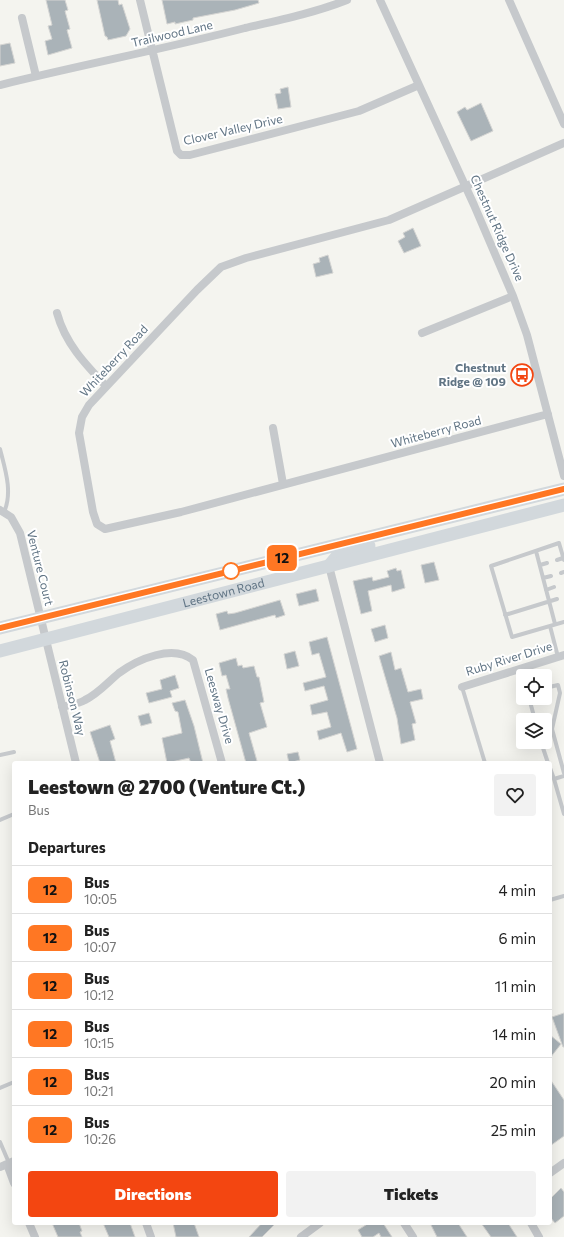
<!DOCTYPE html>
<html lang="en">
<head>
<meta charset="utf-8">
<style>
  :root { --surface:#fff; --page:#f2f2f2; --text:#222; --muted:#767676; --line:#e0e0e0; --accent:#f34611 }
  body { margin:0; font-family:Commissioner,sans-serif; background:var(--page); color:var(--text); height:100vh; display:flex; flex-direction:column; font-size:15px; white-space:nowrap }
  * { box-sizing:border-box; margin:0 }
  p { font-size:13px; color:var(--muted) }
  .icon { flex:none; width:22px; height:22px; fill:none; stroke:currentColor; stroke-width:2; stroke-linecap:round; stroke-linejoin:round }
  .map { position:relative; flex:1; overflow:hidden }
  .sheet { position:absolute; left:12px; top:761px; width:540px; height:464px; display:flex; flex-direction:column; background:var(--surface); border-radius:4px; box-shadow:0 4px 16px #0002 }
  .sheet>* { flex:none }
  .badge { padding:0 8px; border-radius:6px; font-size:14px; line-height:26px }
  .fabs { position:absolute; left:516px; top:669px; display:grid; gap:8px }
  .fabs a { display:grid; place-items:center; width:36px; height:36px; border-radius:4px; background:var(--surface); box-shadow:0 4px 16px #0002; font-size:20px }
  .map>.badge { position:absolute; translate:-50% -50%; box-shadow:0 0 0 2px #fff }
  h2 { padding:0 16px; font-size:15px; line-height:36px }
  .round { display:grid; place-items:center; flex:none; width:42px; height:42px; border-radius:4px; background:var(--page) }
  .head { display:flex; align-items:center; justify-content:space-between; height:68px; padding:0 16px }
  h1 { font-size:19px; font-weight:800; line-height:30px }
  .cta { display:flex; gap:8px; margin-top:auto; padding:8px 16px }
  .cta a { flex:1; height:46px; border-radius:4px; background:var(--accent); color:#fff; font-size:16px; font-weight:800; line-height:46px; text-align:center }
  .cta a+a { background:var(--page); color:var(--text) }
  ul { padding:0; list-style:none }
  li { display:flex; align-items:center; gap:12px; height:48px; padding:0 16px; border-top:1px solid var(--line) }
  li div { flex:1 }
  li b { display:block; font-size:15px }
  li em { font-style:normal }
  li .badge { min-width:44px; font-weight:700; text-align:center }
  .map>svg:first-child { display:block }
  .building { fill:#aab3b8; stroke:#d5d5d3 }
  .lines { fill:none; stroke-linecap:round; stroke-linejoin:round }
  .lane { stroke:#c6c9cc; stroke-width:4 }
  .street { stroke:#c6c9cc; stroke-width:8 }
  .primary { stroke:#d2d8dc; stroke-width:13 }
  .line-casing { stroke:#fff; stroke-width:9 }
  .line { stroke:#ff7723; stroke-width:6 }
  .stop-dot { fill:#fff; stroke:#ff7723; stroke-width:2 }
  .labels { text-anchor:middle; stroke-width:4; stroke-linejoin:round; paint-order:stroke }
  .street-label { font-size:12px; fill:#607484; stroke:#fff }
  .poi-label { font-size:12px; font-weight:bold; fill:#607484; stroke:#fff; text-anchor:end }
</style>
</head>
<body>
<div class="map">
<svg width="564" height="1237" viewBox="0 0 564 1237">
  <rect width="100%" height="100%" fill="#f4f4ef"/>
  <path class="building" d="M46 0H65L68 10 65 11 70 29 67 30 72 48 48 55 45 41 52 39 48 26 52 25Z
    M97 0H118L119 5 122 4 130 29 126 36 108 40 107 37 105 36Z
    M162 0H258L259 3 235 10 193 18V20L175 24V22L167 24Z
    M10 43 15 63 0 66V45Z
    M288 87 291 107 278 109 275 94 281 93 280 89Z
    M481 103 493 131 471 141 457 112 465 107 467 110Z
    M413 228 421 246 404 253 398 241 405 237 403 233Z
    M328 255 333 273 316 277 313 264 320 262 319 258Z
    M434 562 439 580 425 583 421 565Z
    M396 568 397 571 401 570 405 588 392 592 391 585 368 591 372 611 361 614 353 581 372 577 373 581 389 577 387 571Z
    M316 589 319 601 299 606 296 594Z
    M280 600 285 615 276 618 275 615 271 616 220 630 216 614 227 611 228 614 235 613Z
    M385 625 388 638 375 642 371 629Z
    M327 637 357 749 347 752 341 733 319 740 317 731 331 727 327 712 312 715 310 705 328 700 324 686 305 691 303 683 326 677 319 653 312 655 309 642Z
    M295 651 299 666 287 669 284 654Z
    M391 652 395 670 401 668 408 692 421 689 423 699 410 702 416 723 412 724 415 740 401 744 397 718 379 656Z
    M236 658 238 666 242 665 243 668 254 666 257 677H259L264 702 260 703 267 727 249 733 257 761 249 763H246L228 698 226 689H230L226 675 222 676 219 663Z
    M175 675 179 688 170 691 172 697 149 703 146 693 162 689 160 680Z
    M185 700 194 726 203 763H191L189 758 167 763 162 738 182 733 178 712 175 711 172 703Z
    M149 713 152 723 141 726 138 716Z
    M110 725 115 739 110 741 116 763H100L90 732Z
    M298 752 300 760 289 763 287 754Z
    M564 1013V1047H563L552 1017Z
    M550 1035 561 1044 550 1058Z
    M550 1079 564 1100V1136L550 1146Z
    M561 1188 564 1192V1216L555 1223 550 1217V1199Z
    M52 1223H79L82 1231 80 1232 82 1237H58Z
    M103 1223H130L135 1237H109Z
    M173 1223H194L199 1237H176Z
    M262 1223H276L262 1237H249Z
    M369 1223H383L392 1237H381L379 1233 373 1237H362L358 1230Z
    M430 1223H458L467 1237H437Z
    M481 1223H508L517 1237H491Z"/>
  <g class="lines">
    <path class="lane" d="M0 449C5 469 13 492 4 512
      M536 551 555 624
      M557 560 563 558
      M564 560 559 543 491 566 512 637 564 622
      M540 565 547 563
      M561 573 564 572
      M543 578 551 576
      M546 590 554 587
      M505 615 557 599
      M550 626 558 657
      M520 668 523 678
      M462 687 485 763
      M545 688 558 685 560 693 552 729 545 730
      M529 698 535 720
      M552 729 564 773
      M541 742 548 763
      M0 755 14 752
      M550 768 554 779 564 776
      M554 779 564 814
      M0 820 14 814
      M550 900 564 896
      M0 1088 14 1082
      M0 1142 9 1163"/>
    <path class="street" d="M140 0 177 151 181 155H190L359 111 419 85
      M380 0 474 205 513 296 527 335 564 476
      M509 0 564 124
      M22 18 36 76
      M0 85C81 65 164 49 245 28 280 20 314 13 347 0
      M57 313C65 343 85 364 106 386
      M422 333 513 296
      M548 414 181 512 105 529 97 524 93 512 79 433 82 417 89 405 197 290 221 267 246 258 389 220 564 143
      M273 428 283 484
      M0 510 11 517 20 533 76 763
      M329 566 380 763
      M462 687 564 655
      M62 707C69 705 79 704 85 700 98 694 108 682 119 673 138 659 173 644 193 660L222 763
      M7 1164 14 1183
      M0 1167 14 1161
      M550 1173 564 1163
      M29 1223 35 1237
      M146 1223 151 1237
      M404 1223 413 1237
      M531 1223 539 1237
      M301 1237 320 1223"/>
    <g class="primary">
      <path d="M329 566 339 554 369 546"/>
      <path d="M0 628 564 489"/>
      <path id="s1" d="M0 651 564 505"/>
    </g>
  </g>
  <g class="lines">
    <g class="line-casing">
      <path id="line" d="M0 628 564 489"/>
    </g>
    <use href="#line" class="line"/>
  </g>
  <defs>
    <g id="bus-ring" transform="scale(1.15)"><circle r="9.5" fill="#fff" stroke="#f34611" stroke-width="1.5"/><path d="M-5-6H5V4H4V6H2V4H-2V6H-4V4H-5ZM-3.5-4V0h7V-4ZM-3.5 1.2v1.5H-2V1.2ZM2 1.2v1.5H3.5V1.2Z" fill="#f34611"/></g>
  </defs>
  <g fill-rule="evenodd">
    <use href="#bus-ring" x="522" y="375"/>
  </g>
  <circle class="stop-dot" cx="231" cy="571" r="8"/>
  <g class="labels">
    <g class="street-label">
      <text transform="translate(172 34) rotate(-13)" y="4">Trailwood Lane</text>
      <text transform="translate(233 130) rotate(-13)" y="4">Clover Valley Drive</text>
      <text transform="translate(497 228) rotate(66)" y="4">Chestnut Ridge Drive</text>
      <text transform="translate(114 361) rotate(-47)" y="4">Whiteberry Road</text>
      <text transform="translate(436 432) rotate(-15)" y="4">Whiteberry Road</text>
      <text transform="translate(40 568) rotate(76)" y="4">Venture Court</text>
      <text dy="4" stroke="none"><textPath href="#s1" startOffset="231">Leestown Road</textPath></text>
      <text transform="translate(509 659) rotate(-17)" y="4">Ruby River Drive</text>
      <text transform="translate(72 698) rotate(76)" y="4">Robinson Way</text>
      <text transform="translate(219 706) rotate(74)" y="4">Leesway Drive</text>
    </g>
    <g class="poi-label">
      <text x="506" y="372">Chestnut<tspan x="506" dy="14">Ridge @ 109</tspan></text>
    </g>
  </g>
</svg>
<div class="fabs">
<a><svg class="icon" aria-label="locate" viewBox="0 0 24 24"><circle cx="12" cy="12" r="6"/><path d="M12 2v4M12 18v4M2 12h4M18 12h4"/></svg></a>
<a><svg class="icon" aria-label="layers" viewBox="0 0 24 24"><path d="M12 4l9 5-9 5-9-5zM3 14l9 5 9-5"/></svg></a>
</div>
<b class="badge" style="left:282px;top:558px;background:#ff7723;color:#111">12</b>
<section class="sheet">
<div class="head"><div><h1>Leestown @ 2700 (Venture Ct.)</h1><p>Bus</p></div><a class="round"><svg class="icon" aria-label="heart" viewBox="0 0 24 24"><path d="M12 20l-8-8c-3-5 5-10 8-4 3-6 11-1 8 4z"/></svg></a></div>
<h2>Departures</h2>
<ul>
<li><span class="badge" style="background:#ff7723;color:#111">12</span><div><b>Bus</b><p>10:05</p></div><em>4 min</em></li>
<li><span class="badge" style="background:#ff7723;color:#111">12</span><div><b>Bus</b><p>10:07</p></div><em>6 min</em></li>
<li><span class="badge" style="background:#ff7723;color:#111">12</span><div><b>Bus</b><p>10:12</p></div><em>11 min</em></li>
<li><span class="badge" style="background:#ff7723;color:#111">12</span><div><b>Bus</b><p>10:15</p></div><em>14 min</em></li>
<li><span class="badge" style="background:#ff7723;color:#111">12</span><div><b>Bus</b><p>10:21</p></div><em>20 min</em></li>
<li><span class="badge" style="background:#ff7723;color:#111">12</span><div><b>Bus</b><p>10:26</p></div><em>25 min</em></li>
</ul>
<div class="cta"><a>Directions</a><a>Tickets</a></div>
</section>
</div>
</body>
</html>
